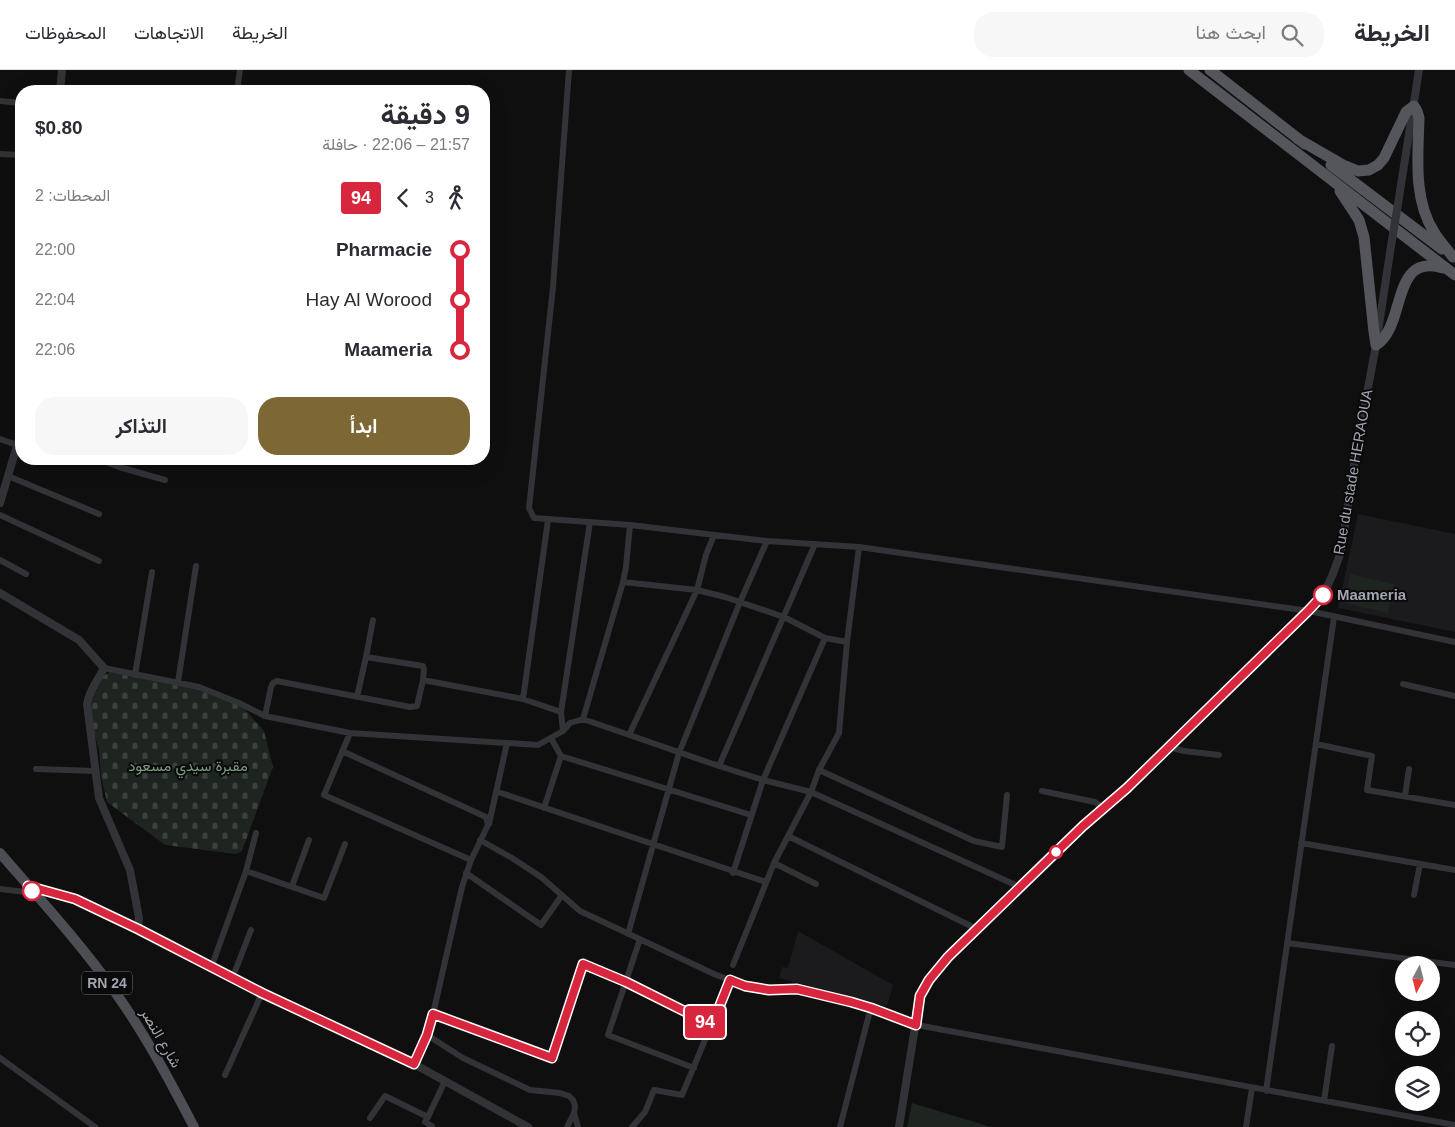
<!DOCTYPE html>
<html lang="ar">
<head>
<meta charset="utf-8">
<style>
  :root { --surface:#fff; --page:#f7f7f7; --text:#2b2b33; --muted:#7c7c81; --line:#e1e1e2; --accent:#7d6734 }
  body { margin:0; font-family:Helvetica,Vazirmatn,sans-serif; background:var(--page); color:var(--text); direction:rtl; height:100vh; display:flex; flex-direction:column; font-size:19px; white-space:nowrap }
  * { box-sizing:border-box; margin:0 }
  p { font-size:16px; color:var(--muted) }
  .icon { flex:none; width:28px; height:28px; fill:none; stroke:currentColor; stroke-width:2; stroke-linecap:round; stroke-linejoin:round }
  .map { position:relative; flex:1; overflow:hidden; direction:ltr }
  .panel { position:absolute; left:15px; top:15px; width:475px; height:380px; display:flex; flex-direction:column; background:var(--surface); border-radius:20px; box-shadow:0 5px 20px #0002; direction:rtl }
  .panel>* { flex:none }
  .badge { padding:0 10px; border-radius:4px; font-size:18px; line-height:32px }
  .needle { width:32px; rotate:187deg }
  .buttons { position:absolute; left:1395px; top:886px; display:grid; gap:10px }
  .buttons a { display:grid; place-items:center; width:45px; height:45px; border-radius:50%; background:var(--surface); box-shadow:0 5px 20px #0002; font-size:25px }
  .map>.badge { position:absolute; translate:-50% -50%; box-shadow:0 0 0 2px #fff }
  .legs { display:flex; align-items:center; gap:8px; height:55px; padding:0 20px; font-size:16px }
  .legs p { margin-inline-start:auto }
  .summary { display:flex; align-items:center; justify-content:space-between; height:85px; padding:0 20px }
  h1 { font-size:28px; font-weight:700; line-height:38px }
  .button { display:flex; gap:10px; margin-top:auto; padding:10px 20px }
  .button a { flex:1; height:58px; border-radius:20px; background:var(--accent); color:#fff; font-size:20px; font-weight:700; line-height:58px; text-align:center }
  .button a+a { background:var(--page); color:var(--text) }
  ul { padding:0 20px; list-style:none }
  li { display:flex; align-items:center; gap:18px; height:50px; font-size:19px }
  li i { display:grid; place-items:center; width:8px; height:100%; margin:0 6px; background:currentColor }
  li i::after { content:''; width:12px; height:12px; margin:-6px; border:4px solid; border-radius:50%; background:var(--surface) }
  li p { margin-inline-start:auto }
  li:first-child i { background:linear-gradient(#0000 50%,currentColor 0) }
  li:last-child i { background:linear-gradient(currentColor 50%,#0000 0) }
  header { display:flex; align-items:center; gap:30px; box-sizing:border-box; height:70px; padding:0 25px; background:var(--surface); border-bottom:1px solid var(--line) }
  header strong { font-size:24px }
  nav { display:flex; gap:28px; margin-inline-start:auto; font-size:18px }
  .search { width:350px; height:45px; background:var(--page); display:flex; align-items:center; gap:12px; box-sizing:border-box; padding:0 18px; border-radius:20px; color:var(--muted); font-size:19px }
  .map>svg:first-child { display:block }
  .built { fill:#1b1b1d }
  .cemetery { fill:url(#cemetery-stones) }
  .pitch { fill:#1e241f }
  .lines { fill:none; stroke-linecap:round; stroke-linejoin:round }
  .minor { stroke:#323337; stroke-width:6 }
  .tertiary { stroke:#323337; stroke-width:8 }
  .primary { stroke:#4c4e53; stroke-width:10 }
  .trunk { stroke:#54565c; stroke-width:11 }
  .tertiary-bridge { stroke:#323337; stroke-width:8 }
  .line-1-casing { stroke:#fff; stroke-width:11 }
  .line-1 { stroke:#d7263d; stroke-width:8 }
  .stop-1-dot { fill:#fff; stroke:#d7263d; stroke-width:2.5 }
  .labels { text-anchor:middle; stroke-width:4; stroke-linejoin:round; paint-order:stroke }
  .shield { fill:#0a0a0b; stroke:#74767e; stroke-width:1 }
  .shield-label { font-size:14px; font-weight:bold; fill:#a1a5b0 }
  .street-label { font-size:15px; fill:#a1a5b0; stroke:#0a0a0b }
  .stop-label { font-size:15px; font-weight:bold; fill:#a1a5b0; stroke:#0a0a0b; text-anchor:start }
  .park-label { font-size:15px; fill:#799a7d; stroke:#0a0a0b }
</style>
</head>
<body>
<header>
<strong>الخريطة</strong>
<div class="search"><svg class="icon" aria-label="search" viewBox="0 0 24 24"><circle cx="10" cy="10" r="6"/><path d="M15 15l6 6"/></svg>ابحث هنا</div>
<nav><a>الخريطة</a><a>الاتجاهات</a><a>المحفوظات</a></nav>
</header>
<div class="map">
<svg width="1455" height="1057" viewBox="0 0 1455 1057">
  <defs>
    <pattern id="cemetery-stones" width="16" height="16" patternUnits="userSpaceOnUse" patternTransform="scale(1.25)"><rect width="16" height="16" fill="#1e241f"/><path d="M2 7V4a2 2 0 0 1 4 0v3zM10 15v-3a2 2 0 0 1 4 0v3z" fill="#3c413d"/></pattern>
  </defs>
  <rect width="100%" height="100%" fill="#0f0f10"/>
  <path class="built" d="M1358 444 1455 464V562L1338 538Z
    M798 861 893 915 887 936 779 908 782 897 788 898Z"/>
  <path class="cemetery" d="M114 600 174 610 240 634 264 661 273 697 242 781 236 784 165 775 107 732 101 706 99 679 91 654 89 628 101 607Z"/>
  <path class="pitch" d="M1350 504 1394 514 1388 543 1344 533Z
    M912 1033 991 1057H907Z"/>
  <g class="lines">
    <path class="minor" d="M569 0 553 217 529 438 534 448 630 455 767 471 859 477 1309 541 1455 572
      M237 21 240 0
      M0 31 21 33
      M0 84 21 85
      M0 369 17 375
      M98 389 119 397 165 410
      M8 406 99 444
      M0 445 99 491
      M0 490 26 504
      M623 512 697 520 725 527 784 547 825 568 847 572
      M366 587 373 550
      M104 598 199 617 239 633 265 646 350 663 538 675 563 661 570 653 583 649 719 696 763 710 811 722 1020 817
      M135 605 152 502
      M178 612 196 496
      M1403 614 1455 626
      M357 627 366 587 423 596 424 599 423 610
      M523 629 548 450
      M265 646 271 617 273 613 277 611 410 637 417 636 423 610 523 629 561 642
      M583 649 623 512 626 497 630 455
      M563 661 561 642 590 452
      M350 663 324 725 471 790
      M629 665 697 520 706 485 714 465
      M551 668 561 686 751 745
      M1316 674 1372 686 1367 720 1455 735
      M1169 677 1184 681 1219 685
      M342 681 486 747 488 755 471 790 462 817 433 944 427 965 414 994
      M719 696 815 474
      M36 699 95 701
      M819 700 974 771 1002 777 1007 725
      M1042 721 1095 732 1104 738
      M498 722 766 812
      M1405 726 1409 699
      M544 738 561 686
      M489 754 507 673
      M788 766 977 859
      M480 770 512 788 541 807 580 841 714 904 745 916 769 920 797 919 851 932 871 937 917 955 1455 1055
      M1301 773 1455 800
      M246 801 324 828 345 774
      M466 803 541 855 562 825
      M733 803 763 710 825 568
      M816 814 774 793 811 722 819 700 839 663 847 572 859 477
      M292 816 309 770
      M0 819 34 823
      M1414 825 1420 794
      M628 864 679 683 740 532 767 471
      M640 869 608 965 694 998
      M1287 873 1455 895
      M733 895 774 793
      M211 898 246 801 256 763
      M232 909 251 860
      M433 944 552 988 583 894 626 913 712 955
      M427 965 463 988 530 1020 560 1023 569 1026 573 1030 575 1036 574 1043 578 1057
      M0 988 95 1057
      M225 1005 262 923
      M1266 1021 1334 547
      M1324 1031 1332 976
      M370 1048 385 1026 428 1047
      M432 1057V1056L425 1052 428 1047 445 1011
      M567 1057 574 1043
      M632 1057 645 1042 654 1020 682 1025 730 910
      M840 1057 871 937
      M1246 1057 1252 1018"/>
    <path class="tertiary" d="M60 21 62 0
      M1398 134 1419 0
      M0 433 21 362
      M0 523 79 570 104 598C98 610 89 620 87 634L99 728 130 800 139 848 138 859
      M28 815 75 829 138 859 262 923 414 994 528 1057
      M899 1057 920 926 929 910 948 887 1083 756 1127 718 1309 541 1324 523 1332 506 1341 482 1355 388 1376 275 1391 176"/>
    <path class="primary" d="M0 783C39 828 80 873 115 922 145 964 170 1011 194 1057"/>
    <path class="trunk" d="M1189 0 1455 205
      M1210 0 1305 74
      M1298 69 1343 95 1358 101 1369 100 1378 95 1384 88 1406 42 1414 36 1417 41 1419 48C1418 86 1413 129 1434 162 1439 171 1447 179 1453 187
      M1331 95 1442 179
      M1340 121 1359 150 1364 167 1374 262 1376 275C1407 256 1390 182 1443 198"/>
    <path class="tertiary-bridge" d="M1391 176 1398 134"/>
  </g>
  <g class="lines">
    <g class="line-1-casing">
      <path id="line-1" d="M32 821 28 816 75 829 138 859 262 923 414 994 427 965 433 944 552 988 583 894 626 912 712 955 730 910 745 916 769 920 797 919 851 932 871 938 916 955 920 926 929 910 948 887 1083 756 1127 718 1308 541 1323 525"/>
    </g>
    <use href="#line-1" class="line-1"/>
  </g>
  <g class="stop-1-dot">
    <circle cx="1323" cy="525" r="9"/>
    <circle cx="1056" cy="782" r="6"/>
    <circle cx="32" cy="821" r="9"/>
  </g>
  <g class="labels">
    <rect class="shield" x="82" y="901.5" width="50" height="23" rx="4"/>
    <g class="shield-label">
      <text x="107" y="918">RN 24</text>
    </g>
    <g class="street-label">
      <text transform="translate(1353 402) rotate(-80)" y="5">Rue du stade HERAOUA</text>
      <text transform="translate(161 968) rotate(60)" y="5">شارع النصر</text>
    </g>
    <g class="stop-label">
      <text x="1337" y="530">Maameria</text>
    </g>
    <g class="park-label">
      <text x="188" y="701">مقبرة سيدي مسعود</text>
    </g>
  </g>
</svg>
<div class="buttons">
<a><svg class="needle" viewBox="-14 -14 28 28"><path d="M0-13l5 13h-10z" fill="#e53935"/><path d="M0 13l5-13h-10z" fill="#7c7c81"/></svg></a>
<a><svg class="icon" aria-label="locate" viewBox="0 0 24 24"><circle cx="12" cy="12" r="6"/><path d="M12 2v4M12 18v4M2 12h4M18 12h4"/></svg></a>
<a><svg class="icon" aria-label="layers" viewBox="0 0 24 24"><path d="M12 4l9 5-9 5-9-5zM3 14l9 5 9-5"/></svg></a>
</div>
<b class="badge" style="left:705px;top:952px;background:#d7263d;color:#fff">94</b>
<section class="panel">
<div class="summary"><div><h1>9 دقيقة</h1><p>21:57 – 22:06 · حافلة</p></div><b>$0.80</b></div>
<div class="legs"><svg class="icon" aria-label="walk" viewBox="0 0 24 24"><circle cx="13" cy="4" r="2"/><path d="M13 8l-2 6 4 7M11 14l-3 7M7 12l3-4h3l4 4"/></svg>3<svg class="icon" aria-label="back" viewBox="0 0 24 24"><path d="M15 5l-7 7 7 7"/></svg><b class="badge" style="background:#d7263d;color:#fff">94</b><p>المحطات: 2</p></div>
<ul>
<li><i style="color:#d7263d"></i><b>Pharmacie</b><p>22:00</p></li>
<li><i style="color:#d7263d"></i><span>Hay Al Worood</span><p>22:04</p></li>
<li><i style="color:#d7263d"></i><b>Maameria</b><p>22:06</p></li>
</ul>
<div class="button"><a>ابدأ</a><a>التذاكر</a></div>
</section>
</div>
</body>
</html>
